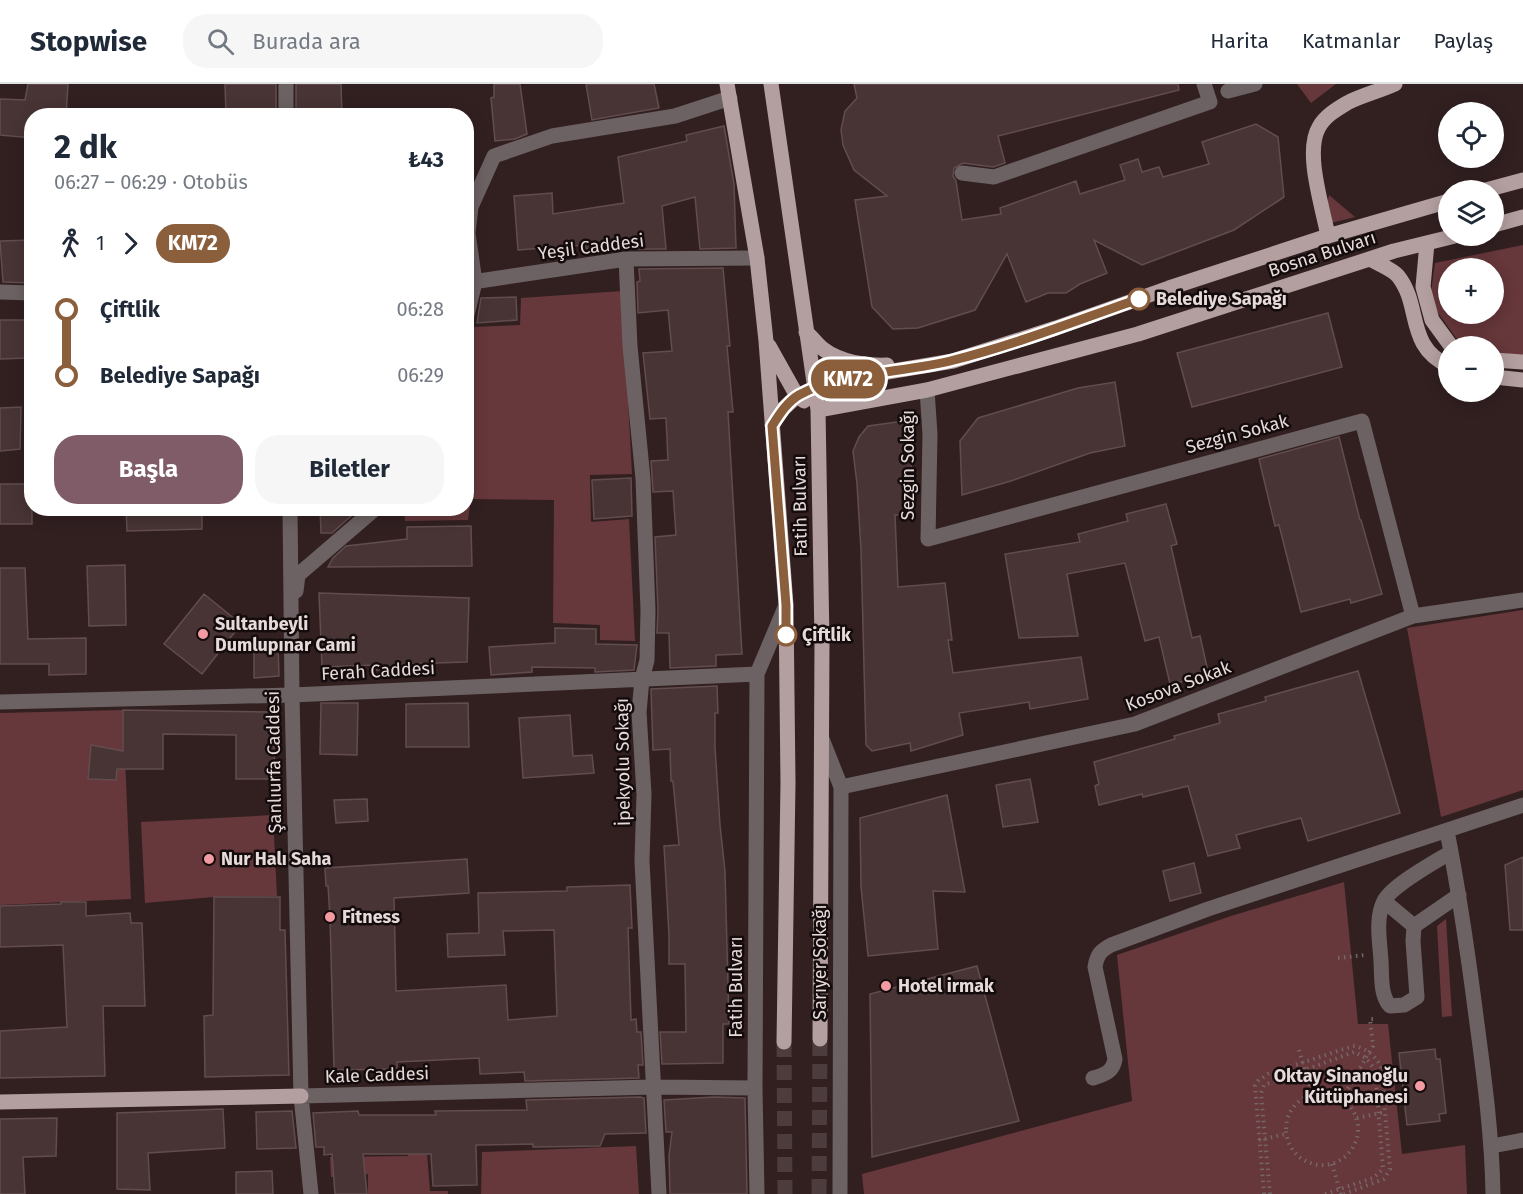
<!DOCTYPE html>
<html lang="tr">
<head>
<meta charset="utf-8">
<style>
  :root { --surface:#fff; --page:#f6f6f7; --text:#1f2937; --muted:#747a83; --line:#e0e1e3; --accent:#7f5c67 }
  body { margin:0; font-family:"Fira Sans",sans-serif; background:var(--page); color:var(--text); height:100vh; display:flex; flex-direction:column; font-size:22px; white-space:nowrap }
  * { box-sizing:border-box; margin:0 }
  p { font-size:20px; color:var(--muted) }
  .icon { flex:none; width:33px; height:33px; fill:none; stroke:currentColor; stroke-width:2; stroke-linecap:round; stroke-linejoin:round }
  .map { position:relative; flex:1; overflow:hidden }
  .drawer { position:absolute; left:24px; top:24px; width:450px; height:408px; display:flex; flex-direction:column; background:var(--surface); border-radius:24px; box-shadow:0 3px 15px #0003 }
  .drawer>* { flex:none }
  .badge { padding:0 12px; border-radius:20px; font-size:21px; line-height:39px }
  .controls { position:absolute; left:1438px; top:18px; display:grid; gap:12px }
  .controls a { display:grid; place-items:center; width:66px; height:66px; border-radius:50%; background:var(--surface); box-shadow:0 3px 15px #0003; font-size:30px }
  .map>.badge { position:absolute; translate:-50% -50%; box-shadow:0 0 0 3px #fff }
  .legs { display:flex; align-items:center; gap:9px; height:66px; padding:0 30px; font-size:20px }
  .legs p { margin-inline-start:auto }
  .headline { display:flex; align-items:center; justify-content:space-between; height:102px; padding:0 30px }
  h1 { font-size:33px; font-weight:700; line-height:45px }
  .action { display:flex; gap:12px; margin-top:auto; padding:12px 30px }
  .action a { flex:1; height:69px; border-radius:24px; background:var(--accent); color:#fff; font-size:24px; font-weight:700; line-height:69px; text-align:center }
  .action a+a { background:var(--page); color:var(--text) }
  ul { padding:0 30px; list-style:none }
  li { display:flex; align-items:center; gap:21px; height:66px; font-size:22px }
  li i { display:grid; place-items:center; width:9px; height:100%; margin:0 8px; background:currentColor }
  li i::after { content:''; width:15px; height:15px; margin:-8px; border:4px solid; border-radius:50%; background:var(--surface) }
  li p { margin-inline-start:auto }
  li:first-child i { background:linear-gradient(#0000 50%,currentColor 0) }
  li:last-child i { background:linear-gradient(currentColor 50%,#0000 0) }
  header { display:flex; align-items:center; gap:36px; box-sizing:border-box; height:84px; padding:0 30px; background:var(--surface); border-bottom:2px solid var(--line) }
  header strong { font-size:28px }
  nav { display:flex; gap:33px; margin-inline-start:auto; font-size:21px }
  .search { width:420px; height:54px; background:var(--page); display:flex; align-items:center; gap:15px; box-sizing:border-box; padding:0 21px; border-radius:24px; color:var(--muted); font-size:22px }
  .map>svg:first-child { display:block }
  .green { fill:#66373b; fill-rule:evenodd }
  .building { fill:#483435; stroke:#624c4e; stroke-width:1.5 }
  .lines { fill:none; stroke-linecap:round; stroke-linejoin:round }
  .major-tunnel { stroke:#4d3c3d; stroke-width:15; stroke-dasharray:15 8; stroke-linecap:butt }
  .path { stroke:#766667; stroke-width:4; stroke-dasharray:1.5 4.5; stroke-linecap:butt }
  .minor { stroke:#6d6263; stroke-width:15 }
  .major { stroke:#b49fa0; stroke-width:15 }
  .line-1-casing { stroke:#fff; stroke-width:14 }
  .line-1 { stroke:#8b5e3c; stroke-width:9 }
  .stop-1-dot { fill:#fff; stroke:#8b5e3c; stroke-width:3 }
  .poi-dot { fill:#f49aa2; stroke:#140c0c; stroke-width:2 }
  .labels { text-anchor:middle; stroke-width:5; stroke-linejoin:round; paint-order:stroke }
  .street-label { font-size:18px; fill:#e7dadb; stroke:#140c0c }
  .stop-label { font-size:18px; font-weight:bold; fill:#e7dadb; stroke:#140c0c; text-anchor:start }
  .poi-label { font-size:18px; font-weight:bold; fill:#e7dadb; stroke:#140c0c; text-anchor:start }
</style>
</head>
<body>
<header>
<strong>Stopwise</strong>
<div class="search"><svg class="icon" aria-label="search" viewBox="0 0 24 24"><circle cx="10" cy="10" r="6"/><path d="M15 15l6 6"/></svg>Burada ara</div>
<nav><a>Harita</a><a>Katmanlar</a><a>Paylaş</a></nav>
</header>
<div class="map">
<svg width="1523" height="1110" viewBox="0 0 1523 1110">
  <rect width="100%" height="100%" fill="#322021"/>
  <path class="green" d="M1297 0H1336L1311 19Z
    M1329 111 1355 133 1323 141Z
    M1523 161V271L1494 269V262H1471L1456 254 1436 226 1431 208 1435 179ZM1449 184H1494V230H1449Z
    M622 207 632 390 590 391 591 438 629 435 635 557 600 556V541L553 539 554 416 471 415 468 436 405 437 404 425 466 424V313L473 243 520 241 521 214Z
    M1523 526V706L1441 733 1407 544Z
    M123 626 131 815 0 821V629Z
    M273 731 277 812 214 813 145 819 141 738Z
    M1344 798 1358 940H1388L1402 1070 1465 1061 1467 1110H864L862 1090 1132 1017 1117 871 1231 832Z
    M1446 835 1452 932 1442 933 1437 842Z
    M407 1044 425 1045 430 1107H448V1110H368V1090L331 1093 330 1073 408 1072Z
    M636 1062 639 1110H481L482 1068Z"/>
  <path class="building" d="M28 0H68L66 32H32V54L0 51V15L25 16Z
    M225 0H276V32H226Z
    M296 0H341L342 32H296Z
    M494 0H520L527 50 515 55 495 57 491 14 494 13Z
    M586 0H654L659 24 592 36Z
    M854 0H1178L1179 6 998 52 1005 79 993 83 963 79 954 84 953 92 956 97 962 136 1001 130 1000 124 1076 97 1080 110 1125 96 1120 81 1138 75 1142 88 1159 83 1163 93 1209 80 1202 58 1256 40 1278 53 1284 113 1234 146 1142 181 1094 156 1107 189 1080 200 1066 209H1048L1026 218 1007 170 975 226 918 244 893 245 872 223 855 116 887 112 854 86 843 61 841 46 845 27 857 14Z
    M724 42 734 100 736 164 700 165 695 113 662 122 666 165H638V161L586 165 585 161 518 166 514 112 552 109 553 130 624 119 618 73 687 57 686 51Z
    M32 156V199L3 198 0 157Z
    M723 184 730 262H727L733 328H728L742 570 716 571V582L670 584 669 549H657L658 526 655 453 676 451 673 407 653 408 651 377 668 376 666 334 650 335 643 269 672 267 668 226 638 229 637 198 640 197 639 185Z
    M516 213 517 236 477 239 481 214Z
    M1328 229 1342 283 1192 323 1177 269Z
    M0 236H25L27 274 0 275Z
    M1115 298 1125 362 1090 369 1011 397 962 411 960 357 978 334 1078 304Z
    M21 323 20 365 0 367V324Z
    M911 336 912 431H895L898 503 945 499 952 556H948L953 589 1081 573 1088 615 1030 625 1029 618 959 629 963 651 911 667 910 659 872 667 866 661 861 466 857 400 853 367 859 353 868 342Z
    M1339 353 1360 436H1361L1382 510 1351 519 1350 515 1301 528 1279 441 1275 442 1259 375Z
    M631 394 632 432 594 435 592 396Z
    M0 400H32V440H0Z
    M1166 420 1177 460 1171 462 1192 554 1200 552 1209 592 1170 600 1159 553 1145 557 1125 479 1067 490 1078 552 1019 554 1005 470 1080 458 1078 450 1128 437 1126 430Z
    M126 424H202V445L127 447Z
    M320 424H360L332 449H321Z
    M471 442 472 482 328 483 333 474 346 462 407 455V443Z
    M125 481 126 541 89 542 87 482Z
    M0 484H25L28 555 86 554V590L49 591V580H0Z
    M319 509 469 514 467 578 402 580 403 585 375 586 374 581 322 583Z
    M204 510 241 540 202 590 164 560Z
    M555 544 596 545V560L637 561 634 586 595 588V584L532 583V588L491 591 489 563 555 559Z
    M278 561 279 592 254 594V562Z
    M1358 587 1400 729 1308 757 1301 734 1236 751 1240 764 1208 772 1188 702 1143 713 1142 710 1099 721 1095 702 1099 700 1094 678 1175 655 1174 652 1220 639 1218 630 1266 617 1265 613Z
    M717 602 718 629H715V663L720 741 725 787 729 940H723V979L662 980 660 948H686L685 880H669V851L664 762 679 761 673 697H671L670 665 653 666 651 605Z
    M321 619H358L357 671 320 670Z
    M468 619 469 663H406V620Z
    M123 626 273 628 275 695H236V651L163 650V685H117L116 696 88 695 91 661 123 667Z
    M570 631 573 672 592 671 594 689 523 694 519 634Z
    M1030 695 1038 738 1003 743 996 701Z
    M947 711 965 808 933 807 938 865 868 872 861 803 860 734Z
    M367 715 368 737 336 739 334 716Z
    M1523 773V846H1510L1505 781Z
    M467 775 469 809 394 814 396 907 506 901 508 936 557 932 554 846 503 847 505 871 448 873 447 850 479 849 478 809 567 807V803L630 801 632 844H628L631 936 636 935 637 948H641L643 981H638L639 994 525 997 524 988 480 990 479 974 397 978V985L334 986 330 833 328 802H326L325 784Z
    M1194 779 1201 809 1170 817 1163 787Z
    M214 813H280V846H285L289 991 205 993 204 932 213 931Z
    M61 818H86V832L130 829 131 839H142L145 922H103L105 992 0 994V947L67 943 63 861 0 863V822L61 820Z
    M977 882 1019 1037 872 1073 870 910Z
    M1435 965 1436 975H1440L1446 1029 1439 1030 1440 1037 1407 1041 1399 969Z
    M640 1013 644 1014 646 1049 605 1050 600 1062 533 1063V1060L476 1061 477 1101 433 1102 431 1070H363L367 1110H335L332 1070 324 1071V1063H316L313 1029 358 1027 359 1031H436L435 1027 527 1026 526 1016Z
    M714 1013 745 1014 747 1110H670L669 1072 672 1048H666L664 1016Z
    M223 1025 225 1064 148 1069 150 1106 117 1105V1029Z
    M292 1027 296 1064 257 1065 256 1028Z
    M57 1034 56 1072 23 1073 25 1110H0V1035Z
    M272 1087 273 1110H236V1088Z"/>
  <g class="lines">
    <path class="major-tunnel" d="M784 958 785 1110
      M819 1110 820 955"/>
    <path class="path" d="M1338 874 1365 871
      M1299 966 1312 1010
      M1286 1045a36 36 0 1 1 72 0a36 36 0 1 1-72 0Z
      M1342 1015 1373 962 1370 935H1377
      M1357 1034 1385 1028
      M1259 1056 1286 1050
      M1332 1080 1341 1110
      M1264 1110 1255 1002 1258 997 1268 990 1353 962C1365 963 1376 972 1381 983L1390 1085 1384 1095 1344 1110
      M1270 1110 1261 1009 1264 1001 1354 968 1366 974 1375 986 1383 1085 1373 1094 1325 1110"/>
    <path class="minor" d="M286 0V32
      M1228 7 1255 0
      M962 89 994 93 1210 18 1204 0
      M626 175 630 262 643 395 648 526 647 576 642 595 639 628 644 710 642 777 659 1110
      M466 199 626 175 757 174
      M0 208 32 209
      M466 235 475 198 468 149 471 123 494 72 552 52 675 32 730 14
      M927 306 930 350 928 455 1362 337 1413 532
      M290 424 292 611 301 1012 311 1110
      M296 507 298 491 376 424
      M0 618 292 611 757 590
      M822 655 841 703 840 1110
      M841 703 1135 640 1413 532 1523 516
      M1447 747C1459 808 1468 870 1476 932 1484 992 1492 1050 1493 1110
      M1451 768C1435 778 1392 801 1384 817 1375 834 1380 859 1381 877 1382 892 1380 911 1390 922L1404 921 1417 913 1413 857 1414 842 1459 811
      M1384 817 1414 842
      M1093 994C1104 991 1113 988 1115 975L1095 883C1097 871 1100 867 1111 861L1208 825 1523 721
      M301 1012 654 1003 755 1004
      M1492 1062 1523 1056
      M757 1110 755 1004 757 590 786 521"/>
    <path class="major" d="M727 0 757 174 766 257 786 521 788 699 784 958
      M771 0 818 326 822 557 820 955
      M1486 106 1523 96
      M1494 141 1523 133
      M1328 152C1323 124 1304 68 1319 43 1325 32 1337 25 1347 19 1362 11 1380 7 1395 0
      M1427 159 1423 203 1432 236 1451 262
      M1370 175C1378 180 1392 185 1398 192 1422 222 1405 262 1449 282
      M806 248C812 253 817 260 823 265 840 278 866 282 887 281
      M769 262 797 312 804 317
      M1494 276 1523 278
      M1494 293 1523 296
      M818 326 927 306 1138 250 1394 167 1455 152
      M772 341 783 325 797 312 815 304 846 295 953 277 1056 244 1169 204 1328 152 1449 117
      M0 1018 301 1012"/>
  </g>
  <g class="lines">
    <g class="line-1-casing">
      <path id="line-1" d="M786 551V521L772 342C779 331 787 318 799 311 842 287 906 289 954 276 1017 260 1078 236 1139 215"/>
    </g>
    <use href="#line-1" class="line-1"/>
  </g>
  <g class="stop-1-dot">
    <circle cx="1139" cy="215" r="10"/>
    <circle cx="786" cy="551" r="10"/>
  </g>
  <g class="poi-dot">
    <circle cx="203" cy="550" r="6"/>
    <circle cx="209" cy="775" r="6"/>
    <circle cx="330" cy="833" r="6"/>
    <circle cx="886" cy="902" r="6"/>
    <circle cx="1420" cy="1002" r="6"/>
  </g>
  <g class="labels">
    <g class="street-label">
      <text transform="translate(591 163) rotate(-7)" y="6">Yeşil Caddesi</text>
      <text transform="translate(1322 170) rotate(-18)" y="6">Bosna Bulvarı</text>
      <text transform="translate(1237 350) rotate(-15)" y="6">Sezgin Sokak</text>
      <text transform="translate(908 381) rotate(-90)" y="6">Sezgin Sokağı</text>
      <text transform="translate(800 422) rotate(-91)" y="6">Fatih Bulvarı</text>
      <text transform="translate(378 587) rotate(-3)" y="6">Ferah Caddesi</text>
      <text transform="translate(1178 602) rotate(-21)" y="6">Kosova Sokak</text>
      <text transform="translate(274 678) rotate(-91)" y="6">Şanlıurfa Caddesi</text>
      <text transform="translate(623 678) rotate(-91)" y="6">İpekyolu Sokağı</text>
      <text transform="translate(820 878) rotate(-90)" y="6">Sarıyer Sokağı</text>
      <text transform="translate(736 903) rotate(-90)" y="6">Fatih Bulvarı</text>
      <text transform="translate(377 991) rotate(-2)" y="6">Kale Caddesi</text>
    </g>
    <g class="stop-label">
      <text x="1156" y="221">Belediye Sapağı</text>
      <text x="802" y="557">Çiftlik</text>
    </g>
    <g class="poi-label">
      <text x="215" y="546">Sultanbeyli<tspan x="215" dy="21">Dumlupınar Cami</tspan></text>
      <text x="221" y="781">Nur Halı Saha</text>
      <text x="342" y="839">Fitness</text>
      <text x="898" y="908">Hotel irmak</text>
      <text x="1408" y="998" text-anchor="end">Oktay Sinanoğlu<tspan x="1408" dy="21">Kütüphanesi</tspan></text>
    </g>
  </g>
</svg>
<div class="controls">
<a><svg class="icon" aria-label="locate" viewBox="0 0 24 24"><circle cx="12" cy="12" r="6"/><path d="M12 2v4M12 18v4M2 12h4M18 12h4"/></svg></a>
<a><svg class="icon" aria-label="layers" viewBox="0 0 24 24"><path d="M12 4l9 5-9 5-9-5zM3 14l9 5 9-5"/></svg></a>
<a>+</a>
<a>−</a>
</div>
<b class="badge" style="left:848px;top:295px;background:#8b5e3c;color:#fff">KM72</b>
<section class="drawer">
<div class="headline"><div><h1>2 dk</h1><p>06:27 – 06:29 · Otobüs</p></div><b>₺43</b></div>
<div class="legs"><svg class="icon" aria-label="walk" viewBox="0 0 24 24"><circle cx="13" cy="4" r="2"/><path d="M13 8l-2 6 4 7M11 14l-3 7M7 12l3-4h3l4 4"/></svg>1<svg class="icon" aria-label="forward" viewBox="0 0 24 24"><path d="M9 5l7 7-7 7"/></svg><b class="badge" style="background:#8b5e3c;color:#fff">KM72</b></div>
<ul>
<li><i style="color:#8b5e3c"></i><b>Çiftlik</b><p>06:28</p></li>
<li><i style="color:#8b5e3c"></i><b>Belediye Sapağı</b><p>06:29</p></li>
</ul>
<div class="action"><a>Başla</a><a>Biletler</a></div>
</section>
</div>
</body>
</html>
